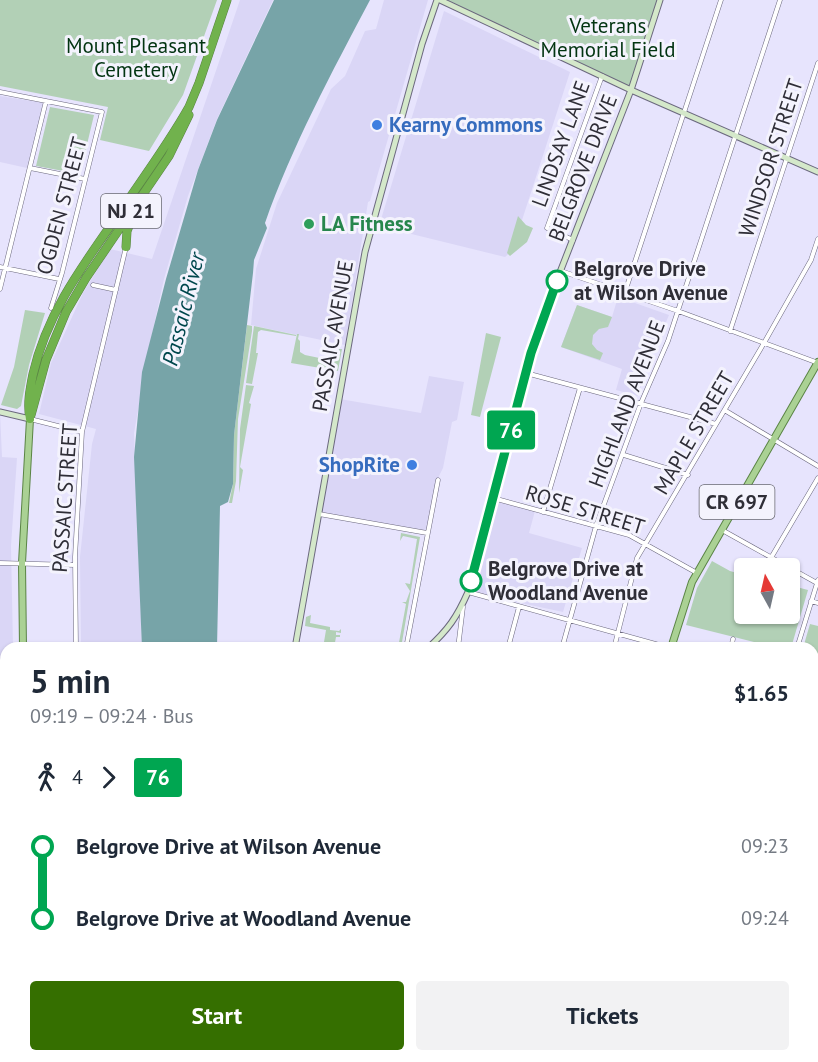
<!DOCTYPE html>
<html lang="en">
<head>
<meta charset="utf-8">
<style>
  :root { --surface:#fff; --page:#f2f2f3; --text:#1f2937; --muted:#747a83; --accent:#356f00 }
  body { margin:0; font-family:"PT Sans",sans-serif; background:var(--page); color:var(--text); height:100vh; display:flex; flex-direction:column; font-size:22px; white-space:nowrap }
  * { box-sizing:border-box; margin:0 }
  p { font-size:20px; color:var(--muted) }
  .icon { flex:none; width:33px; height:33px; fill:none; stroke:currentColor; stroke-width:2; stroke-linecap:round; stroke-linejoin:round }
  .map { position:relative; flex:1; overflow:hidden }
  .panel { position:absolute; left:0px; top:642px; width:819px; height:420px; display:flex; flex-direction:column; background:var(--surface); border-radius:18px 18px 0 0; box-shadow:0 2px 4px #0004 }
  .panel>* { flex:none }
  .badge { padding:0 12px; border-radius:4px; font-size:21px; line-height:39px }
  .needle { width:39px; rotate:352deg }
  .controls { position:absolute; left:734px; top:558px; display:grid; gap:12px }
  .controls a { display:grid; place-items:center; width:66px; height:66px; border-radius:6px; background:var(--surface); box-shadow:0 2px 4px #0004; font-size:30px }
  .map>.badge { position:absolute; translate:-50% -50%; box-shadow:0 0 0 3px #fff }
  .legs { display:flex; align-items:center; gap:9px; height:66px; padding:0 30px; font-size:20px }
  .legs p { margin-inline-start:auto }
  .head { display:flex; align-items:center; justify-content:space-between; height:102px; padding:0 30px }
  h1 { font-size:33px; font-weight:700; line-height:45px }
  .action { display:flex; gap:12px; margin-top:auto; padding:12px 30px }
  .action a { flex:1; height:69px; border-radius:6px; background:var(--accent); color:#fff; font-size:24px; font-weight:700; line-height:69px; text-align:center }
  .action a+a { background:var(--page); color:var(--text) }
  ul { padding:0 30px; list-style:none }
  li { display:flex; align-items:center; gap:21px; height:72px; font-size:22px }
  li i { display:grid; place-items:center; width:9px; height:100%; margin:0 8px; background:currentColor }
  li i::after { content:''; width:15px; height:15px; margin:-8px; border:4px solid; border-radius:50%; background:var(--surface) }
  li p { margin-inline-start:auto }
  li:first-child i { background:linear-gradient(#0000 50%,currentColor 0) }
  li:last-child i { background:linear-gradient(currentColor 50%,#0000 0) }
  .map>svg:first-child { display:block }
  .built { fill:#dad6f6 }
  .green { fill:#b2d0b6 }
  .water { fill:#77a4a8 }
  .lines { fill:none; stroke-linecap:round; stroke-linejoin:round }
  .street-casing { stroke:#6b687e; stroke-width:5 }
  .secondary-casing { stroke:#6b687e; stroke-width:7 }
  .primary-casing { stroke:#5a8445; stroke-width:8 }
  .highway-casing { stroke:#5a8445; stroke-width:9 }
  .street { stroke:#fff; stroke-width:4 }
  .secondary { stroke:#d4e8ca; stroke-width:5 }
  .primary { stroke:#aad194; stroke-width:6 }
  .highway { stroke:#71b24d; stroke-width:8 }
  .line-1-casing { stroke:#fff; stroke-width:14 }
  .line-1 { stroke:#00a651; stroke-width:9 }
  .shop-dot { fill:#3f7fe0; stroke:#f4f3fd; stroke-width:2 }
  .leisure-dot { fill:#2e9e5b; stroke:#f4f3fd; stroke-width:2 }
  .stop-1-dot { fill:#fff; stroke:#00a651; stroke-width:3 }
  .labels { text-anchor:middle; stroke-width:6; stroke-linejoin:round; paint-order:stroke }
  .shield { fill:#f4f3fd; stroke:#6a6972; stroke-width:1.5 }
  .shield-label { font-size:20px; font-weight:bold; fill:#2f2e37 }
  .park-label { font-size:21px; fill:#023411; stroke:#f4f3fd }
  .shop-label { font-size:21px; font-weight:bold; fill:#366cbe; stroke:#f4f3fd; text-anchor:start }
  .street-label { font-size:21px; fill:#2f2e37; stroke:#f4f3fd }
  .leisure-label { font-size:21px; font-weight:bold; fill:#27864d; stroke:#f4f3fd; text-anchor:start }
  .stop-label { font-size:21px; font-weight:bold; fill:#2f2e37; stroke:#f4f3fd; text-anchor:start }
  .water-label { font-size:22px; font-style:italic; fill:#00474d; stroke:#f4f3fd }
</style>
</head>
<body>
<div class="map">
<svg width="818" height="1062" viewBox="0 0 818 1062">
  <rect width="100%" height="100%" fill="#e7e4fd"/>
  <path class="built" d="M240 0H273L217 119 188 196 164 279 151 339 134 433 142 648H81L80 557 92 444 96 429 39 414 51 363 83 293 110 249 152 259Z
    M384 0H428L370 201 368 202 345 345 251 325 256 269 277 203 331 89 345 76 365 31 376 29Z
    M444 11 570 72 512 251 505 257 379 226Z
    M0 96 44 103 27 168 0 162Z
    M618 297 669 315 644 375 638 396 616 390 622 369 561 347 577 305 612 317Z
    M429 376 464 382 457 420 452 422 443 468 437 480 427 534 319 515 340 399 421 413Z
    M0 413 2 457 17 458 11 546 13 648H6V715H0Z
    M493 500 535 511 529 533 582 548 563 612 469 592Z
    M0 932H6V1048L0 1052Z
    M46 1056H146V1062H48Z"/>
  <path class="green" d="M0 0H217L183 95 149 151 100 140 108 107 0 86Z
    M449 0H660L631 92 448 4Z
    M50 107 94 115 80 174 36 166Z
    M518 216 526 225 533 228 527 242 510 256 507 253Z
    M577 305 612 317 608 327 599 329 593 335 592 344 597 350 603 353 600 360 561 347Z
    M25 310 45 313 29 365 21 406 17 409 1 405 14 367Z
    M247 325 252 326V331L238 419 236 481 232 503H229L233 484 234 435Z
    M254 326 296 335V336L261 330 258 332 256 353H258L252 384 246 383Z
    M486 333 501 337 480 417 471 415Z
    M297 334H299L298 339 300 341V352L305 355 334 361 337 357 339 349H342L338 371 291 363Z
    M246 385 254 386 249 403 251 404 240 467 243 470 239 493 240 429Z
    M401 533 420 537 401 648H398L406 604 402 602H406L410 591 405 583 410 584 417 539 403 536 400 541Z
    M712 561 730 571 744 575V614H789V585L808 590 791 648H778L686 625 697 588Z
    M311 615 310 623 330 627V630L339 631 341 629V633L336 632V635H340V637H336L334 648H323L326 630 305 626 306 617Z
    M810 624 818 626V797L813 796V648H803Z"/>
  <path class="water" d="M274 0H370C332 72 292 146 265 223L267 228 254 260 253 273 234 435 233 484 228 502 220 506 217 648H142L134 457 142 372 166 279 198 170 217 120Z
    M148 1056H216L215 1062H147Z"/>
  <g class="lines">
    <g class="street-casing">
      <path id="street" d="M0 92 102 112 62 273 51 308
        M30 168 85 179
        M573 240 547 228 602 76
        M0 267 59 279
        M561 271 678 311 818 363
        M93 285 116 290
        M0 289 46 101
        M625 292 721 0
        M730 331 818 63
        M526 373 716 424
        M726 411 818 466
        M30 419 82 432
        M624 455 688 475
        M493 498 629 535 697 573
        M543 512 580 388
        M319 514 427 533
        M722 530 817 583
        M0 563 75 565
        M765 568 818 478
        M468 592 670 648
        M811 601 818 603
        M76 648 75 557 82 432 126 247
        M406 648 438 480
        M458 648 463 607
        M508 648 519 607
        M562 648 596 526 641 403 668 341 780 0
        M614 648 637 558 764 343 811 260 818 239
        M731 648 733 639
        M797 648 818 580
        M813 693 818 707
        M0 722H6
        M0 864H6
        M813 934 818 932
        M813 981 818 996
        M813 1048 818 1047
        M256 1056 315 1062
        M577 1056 579 1062
        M410 1062 411 1056
        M462 1062 463 1056
        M517 1062V1056
        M609 1062 627 1056
        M774 1062 791 1056"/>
    </g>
    <g class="secondary-casing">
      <path id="secondary" d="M440 0 631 90 818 172
        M0 412 30 419
        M295 648 365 252 422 44 437 0
        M428 648C448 630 457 617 468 592L531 353 546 308 631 90 660 0
        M245 1062V1056"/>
    </g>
    <g class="primary-casing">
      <path id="primary" d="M23 648 22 563 30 419
        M671 648 692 582 818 362
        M39 1056 40 1062
        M705 1056 707 1062
        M5 1060H23L28 1062"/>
    </g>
    <g class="highway-casing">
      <path id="highway" d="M126 247 127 231 133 216
        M31 415 46 360 66 312 86 278 169 156 189 115
        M30 419C27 404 30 389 33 374 46 317 78 272 111 225 137 186 166 148 189 107L199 83 227 0"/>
    </g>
    <use href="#street" class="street"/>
    <use href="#secondary" class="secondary"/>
    <use href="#primary" class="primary"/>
    <use href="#highway" class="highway"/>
  </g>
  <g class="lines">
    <g class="line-1-casing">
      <path id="line-1" d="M471 581 531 353 557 281"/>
    </g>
    <use href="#line-1" class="line-1"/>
  </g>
  <g class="shop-dot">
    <circle cx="377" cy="125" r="6"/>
    <circle cx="412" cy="465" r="6"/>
  </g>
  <circle class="leisure-dot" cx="309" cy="224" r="6"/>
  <g class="stop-1-dot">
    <circle cx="557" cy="281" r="10"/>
    <circle cx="471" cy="581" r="10"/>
  </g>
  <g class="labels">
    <g class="shield">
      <rect x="101" y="194" width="60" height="34" rx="4.5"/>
      <rect x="699.5" y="485" width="75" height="34" rx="4.5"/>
    </g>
    <g class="shield-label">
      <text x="131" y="218">NJ 21</text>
      <text x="737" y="509">CR 697</text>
    </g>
    <g class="park-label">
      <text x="608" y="33">Veterans<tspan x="608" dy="24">Memorial Field</tspan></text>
      <text x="136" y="53">Mount Pleasant<tspan x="136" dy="24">Cemetery</tspan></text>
    </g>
    <g class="shop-label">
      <text x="389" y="132">Kearny Commons</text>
      <text x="400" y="472" text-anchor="end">ShopRite</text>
    </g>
    <g class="street-label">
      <text transform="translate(561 144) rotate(-70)" y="7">LINDSAY LANE</text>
      <text transform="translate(771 158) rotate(-72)" y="7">WINDSOR STREET</text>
      <text transform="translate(583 168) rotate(-69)" y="7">BELGROVE DRIVE</text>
      <text transform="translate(62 206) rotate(-75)" y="7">OGDEN STREET</text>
      <text transform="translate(333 336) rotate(-80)" y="7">PASSAIC AVENUE</text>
      <text transform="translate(627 404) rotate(-69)" y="7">HIGHLAND AVENUE</text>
      <text transform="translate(694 433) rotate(-60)" y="7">MAPLE STREET</text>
      <text transform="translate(65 498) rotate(-86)" y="7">PASSAIC STREET</text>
      <text transform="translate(585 510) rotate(17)" y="7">ROSE STREET</text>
    </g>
    <g class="leisure-label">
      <text x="321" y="231">LA Fitness</text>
    </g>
    <g class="stop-label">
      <text x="574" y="276">Belgrove Drive<tspan x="574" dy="24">at Wilson Avenue</tspan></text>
      <text x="488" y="576">Belgrove Drive at<tspan x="488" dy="24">Woodland Avenue</tspan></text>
    </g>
    <g class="water-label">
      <text transform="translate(183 309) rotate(-76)" y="8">Passaic River</text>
    </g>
  </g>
</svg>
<div class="controls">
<a><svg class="needle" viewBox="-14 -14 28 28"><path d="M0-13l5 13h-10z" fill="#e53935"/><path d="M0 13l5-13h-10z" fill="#747a83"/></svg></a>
</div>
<b class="badge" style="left:511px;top:430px;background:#00a651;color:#fff">76</b>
<section class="panel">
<div class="head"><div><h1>5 min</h1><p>09:19 – 09:24 · Bus</p></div><b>$1.65</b></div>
<div class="legs"><svg class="icon" aria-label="walk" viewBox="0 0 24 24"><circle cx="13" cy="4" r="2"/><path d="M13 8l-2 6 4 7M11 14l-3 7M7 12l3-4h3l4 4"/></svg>4<svg class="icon" aria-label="forward" viewBox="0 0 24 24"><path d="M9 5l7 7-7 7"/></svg><b class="badge" style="background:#00a651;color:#fff">76</b></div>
<ul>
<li><i style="color:#00a651"></i><b>Belgrove Drive at Wilson Avenue</b><p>09:23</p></li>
<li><i style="color:#00a651"></i><b>Belgrove Drive at Woodland Avenue</b><p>09:24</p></li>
</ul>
<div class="action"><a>Start</a><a>Tickets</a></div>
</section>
</div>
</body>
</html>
